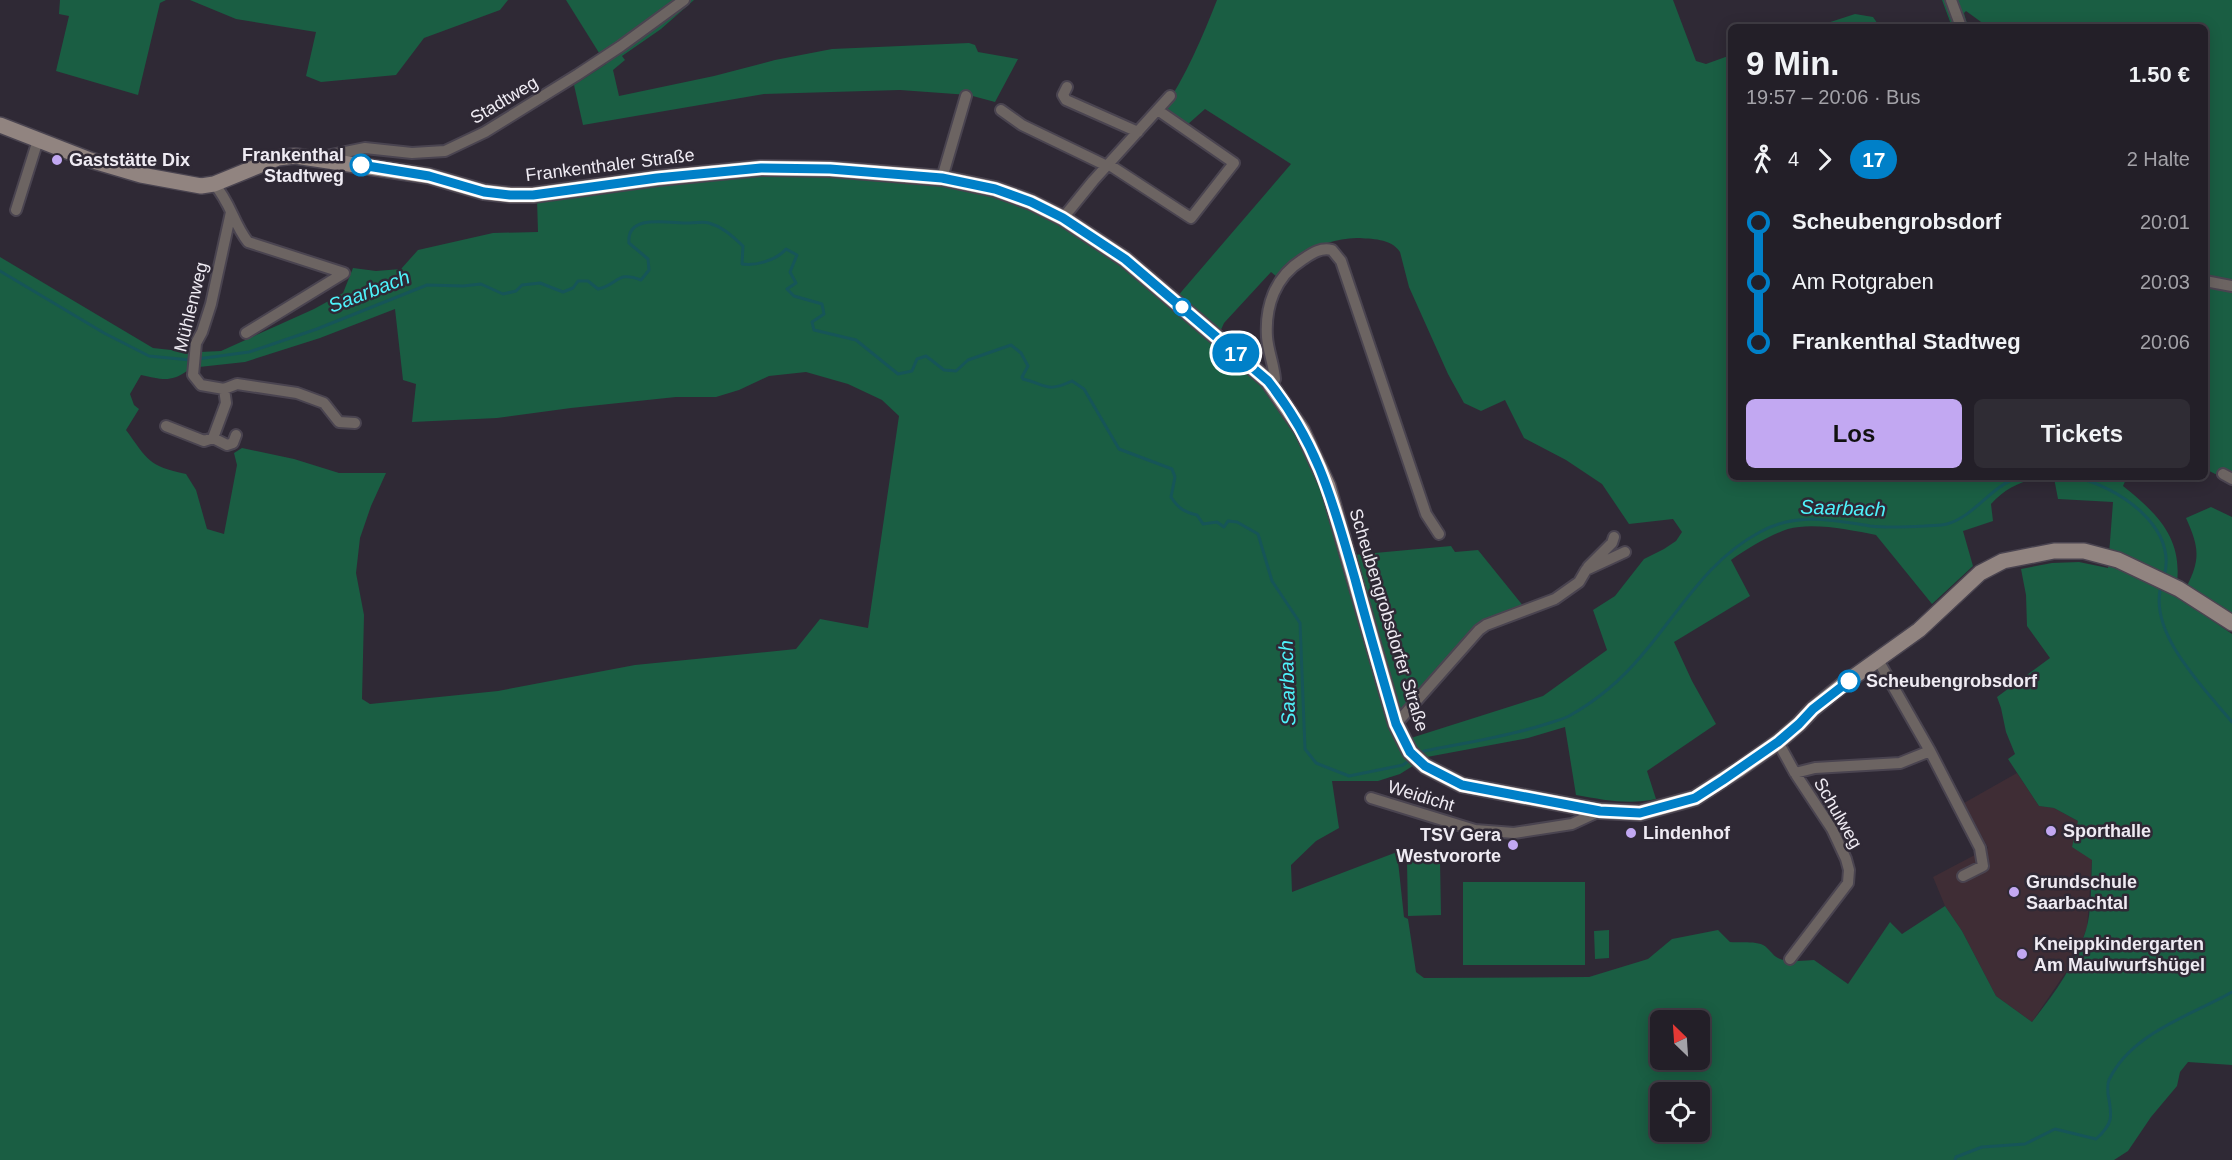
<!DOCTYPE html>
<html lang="de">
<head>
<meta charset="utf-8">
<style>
  :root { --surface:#231f28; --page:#2f2c34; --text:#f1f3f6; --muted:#a3a2a8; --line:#403d45; --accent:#c2a8f2 }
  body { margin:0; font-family:Arial,sans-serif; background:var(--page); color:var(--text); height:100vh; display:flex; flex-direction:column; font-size:22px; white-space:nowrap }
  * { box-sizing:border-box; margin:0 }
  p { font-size:20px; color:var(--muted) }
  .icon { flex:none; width:33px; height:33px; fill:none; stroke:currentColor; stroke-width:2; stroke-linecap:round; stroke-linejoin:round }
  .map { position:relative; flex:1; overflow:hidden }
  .panel { position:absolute; left:1728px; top:24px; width:480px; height:456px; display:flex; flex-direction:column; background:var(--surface); border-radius:9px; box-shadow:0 3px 15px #0003,0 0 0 2px var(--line) }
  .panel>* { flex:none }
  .badge { padding:0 12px; border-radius:20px; font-size:21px; line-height:39px }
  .needle { width:39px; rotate:335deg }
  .buttons { position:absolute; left:1650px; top:1010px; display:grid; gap:12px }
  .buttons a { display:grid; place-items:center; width:60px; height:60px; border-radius:9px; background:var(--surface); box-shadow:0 3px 15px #0003,0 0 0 2px var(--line); font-size:30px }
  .map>.badge { position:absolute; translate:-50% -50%; box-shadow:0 0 0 3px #fff }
  .legs { display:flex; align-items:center; gap:9px; height:66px; padding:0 18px; font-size:20px }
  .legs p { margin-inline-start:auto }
  .summary { display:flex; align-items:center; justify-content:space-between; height:102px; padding:0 18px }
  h1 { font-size:33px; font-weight:800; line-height:45px }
  .action { display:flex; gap:12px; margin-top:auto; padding:12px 18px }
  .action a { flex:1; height:69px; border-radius:9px; background:var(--accent); color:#111; font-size:24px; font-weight:800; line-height:69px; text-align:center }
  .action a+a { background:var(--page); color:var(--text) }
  ul { padding:0 18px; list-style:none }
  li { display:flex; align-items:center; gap:21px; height:60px; font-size:22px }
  li i { display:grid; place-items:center; width:9px; height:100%; margin:0 8px; background:currentColor }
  li i::after { content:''; width:15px; height:15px; margin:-8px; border:4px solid; border-radius:50%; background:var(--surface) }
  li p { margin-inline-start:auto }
  li:first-child i { background:linear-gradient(#0000 50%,currentColor 0) }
  li:last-child i { background:linear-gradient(currentColor 50%,#0000 0) }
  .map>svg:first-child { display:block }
  .education { fill:#3f2d35 }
  .green { fill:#1a5e43; fill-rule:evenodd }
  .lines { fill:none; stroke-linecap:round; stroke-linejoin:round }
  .stream { stroke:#165558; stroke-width:3 }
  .street-casing { stroke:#4a4450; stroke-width:14 }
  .secondary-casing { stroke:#4a4450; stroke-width:18 }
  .street { stroke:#6c6462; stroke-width:10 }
  .secondary { stroke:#918480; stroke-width:15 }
  .line-1-casing { stroke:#fff; stroke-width:14 }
  .line-1 { stroke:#0080c8; stroke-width:9 }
  .poi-dot { fill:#c2a8f2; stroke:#2f2935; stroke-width:2 }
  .stop-1-dot { fill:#fff; stroke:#0080c8; stroke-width:3 }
  .labels { text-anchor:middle; stroke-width:5; stroke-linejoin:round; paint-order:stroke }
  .street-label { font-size:18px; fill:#efebf3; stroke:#2f2935 }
  .stop-label { font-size:18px; font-weight:bold; fill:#efebf3; stroke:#2f2935; text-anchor:end }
  .poi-label { font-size:18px; font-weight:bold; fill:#efebf3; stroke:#2f2935; text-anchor:start }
  .water-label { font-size:20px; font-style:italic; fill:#4ef2fa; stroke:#2f2935 }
</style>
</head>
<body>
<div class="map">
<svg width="2232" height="1160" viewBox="0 0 2232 1160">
  <rect width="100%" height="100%" fill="#2f2935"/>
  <path class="education" d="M2017 773 2039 806 2054 808 2078 821 2092 860 2087 928 2072 963 2032 1022 1996 996 1962 931 1945 906 1933 877 1988 848 1964 803Z"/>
  <path class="green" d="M60 0H166L160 3 138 95 56 71 69 16 59 14Z
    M190 0H508L500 10 424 38 396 75 321 82 306 76 316 32 236 19Z
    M566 0H694L661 29 622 56 625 60 613 70 619 96 714 76 775 60 832 49 969 43 975 45 978 52 1018 59 995 102 969 95 900 90 764 94 583 125 574 85 606 64Z
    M1217 0H1673L1696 61 1706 64 1731 55V477H2127L2123 486C2162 517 2186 543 2175 595L2232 634V1065L2188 1062 2180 1072 2177 1086 2151 1117 2128 1151 2114 1160H0V257L153 348 189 352 187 371C170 383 161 379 141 375L130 394 134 405 139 409 126 430C148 460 148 466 186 474L196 490 207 529 224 534 237 465 234 453 242 448 294 459 339 473H386L371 506 360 538 356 573 364 615 362 699 370 704 498 691 635 665 796 649 820 619 868 628 899 416 882 400 848 384 806 372 769 376 739 390 716 397H676L571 408 497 418 412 422 416 384 403 380 395 309 320 338 245 362 199 367 200 352 221 351 314 309 343 293 353 268 376 271 401 269 418 250 493 233 538 232 537 199C598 192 660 181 722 176 780 172 837 175 895 179 941 183 990 188 1032 208 1084 233 1127 269 1170 305L1291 164 1205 109 1187 125 1163 110C1186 76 1202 38 1217 0ZM1357 238C1371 239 1391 238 1400 252L1409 287 1448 374 1464 403 1481 411 1505 400 1524 438 1566 460 1602 484 1629 524 1673 519 1682 532 1676 541 1664 549 1644 559 1615 596 1593 610 1607 650 1543 696 1411 738 1400 714 1478 626 1524 607 1478 550 1455 552 1451 546 1353 555 1336 490 1318 447 1293 407 1220 332 1224 323 1271 272 1277 277C1299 253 1325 239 1357 238ZM2038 477 2054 478 2058 499 2113 502 2108 568 2079 562 2052 563 2021 569 2026 595 2027 626 2050 658 1997 697 2001 708 2006 732 2015 754 2008 759 2039 806 2054 808 2078 821 2072 847 2092 860C2091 880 2092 912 2086 930 2076 964 2054 994 2032 1022L1996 996 1962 931 1945 906 1902 934 1890 922 1848 984 1814 960C1806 961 1784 962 1778 958 1772 955 1769 948 1763 945 1755 941 1739 943 1730 942L1718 930 1672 939 1648 959 1589 977 1424 978 1416 972 1408 919 1404 917 1397 852 1292 892 1291 865 1316 841 1339 828 1332 781H1378L1400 774 1427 757 1528 738 1565 727 1576 795C1604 800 1629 805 1656 799L1647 771 1716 724 1692 681 1674 642 1750 596 1731 560C1748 548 1768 536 1788 529 1813 522 1851 530 1876 535L1932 604 1973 566 1963 531 1993 521 1991 504C2004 489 2020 482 2038 477ZM1660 1020H1700V1059H1660ZM1660 1092H1700V1131H1660Z
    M1942 0H2232V482L2205 469V27H1988L1966 11 1964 13 1968 27H1952Z
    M1855 14 1873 17 1880 27H1815Z
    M2211 507 2232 517V615L2186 588C2201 559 2199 547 2186 518Z
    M1440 860 1441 915 1408 916 1407 861Z
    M1463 882H1585V965H1463Z
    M1609 930V958L1595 959 1594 931Z"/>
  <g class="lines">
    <path class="stream" d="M0 271 104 333 149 356 190 360
      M197 359 249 352 317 329 427 285 463 286 481 284 503 294 516 291 522 285 540 283 563 292 573 288 578 281H588L598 289C618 285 617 270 641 280L649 270 648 259 629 243C626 212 672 224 690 223 697 223 703 221 709 223 723 227 732 236 743 246L742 264C756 266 777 260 786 249L797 255 790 272 796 283 787 289 794 296 822 304 824 314 812 322 814 330 856 340 898 374 912 371 917 359 926 356 944 370 956 371 968 360 1011 345 1021 353 1028 366 1022 377 1023 379C1047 385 1046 393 1072 381L1084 389 1119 449 1172 469 1175 477 1171 497C1178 508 1184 512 1197 515L1203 524 1217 522 1224 527 1228 521 1237 522 1258 534 1272 581 1300 623 1305 749 1316 763 1349 776 1403 765 1411 759
      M2075 477C2118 487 2178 526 2164 577
      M2161 586C2148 633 2204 688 2232 722
      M1419 754 1424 751C1464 743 1505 737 1543 725 1552 722 1561 720 1569 716 1596 701 1622 679 1642 655 1680 611 1707 560 1760 532 1796 512 1832 520 1870 526 1888 528 1907 527 1924 526 1932 525 1940 526 1947 524 1975 516 1991 486 2019 477
      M1955 1160 1956 1157 1982 1147 2025 1144 2055 1129 2096 1139C2114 1123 2112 1116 2108 1094 2108 1088 2107 1085 2109 1080 2131 1033 2190 1016 2232 992"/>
    <g class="street-casing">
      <path id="street" d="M1951 0 1961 27
        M1067 87 1063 95 1066 100 1138 132
        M1001 110 1022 125 1107 166
        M321 157 365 148 412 153 445 151 485 132 577 75 621 46 684 0
        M1108 164 1191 218 1234 163 1159 111
        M942 178 966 96
        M214 184C231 203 233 223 248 242L344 273
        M16 210 38 140
        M231 212 211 304 202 332 196 343 193 375 201 385 224 389 237 384 297 393 324 403 339 422 355 423
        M1063 218 1093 181 1170 96
        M2205 281 2232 286
        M246 333 344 273
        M1271 386 1275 379C1274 365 1268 351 1267 337 1265 306 1275 277 1302 260 1311 254 1320 247 1332 250L1341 261 1426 514 1439 534
        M166 426 204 441 213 438 227 445 233 443 236 435
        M213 438 226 403 224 389
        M2223 474 2232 479
        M1588 567 1612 543 1614 537
        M1878 660 1930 751 1980 848 1983 866 1963 876
        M1396 724 1479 630 1486 625 1555 599 1579 582 1586 570 1625 552
        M1778 742 1795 773 1832 829 1846 859 1849 870 1848 883 1790 959
        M1795 773 1815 768 1900 763 1930 751
        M1371 798 1475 830 1514 833 1572 824 1600 811"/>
    </g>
    <g class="secondary-casing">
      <path id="secondary" d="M0 125 90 160 141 175 201 186 214 184 278 158 295 156 429 176 484 192 511 195H533L658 178 761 168 830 169 942 178 995 189 1031 202 1063 218 1125 259 1268 381 1302 430 1328 486 1396 724 1410 752 1425 766 1462 785 1600 811 1640 813 1695 798 1738 770 1778 742 1799 724 1813 709 1845 683 1919 630 1980 573 2003 561 2054 551H2084L2118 560 2179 589 2232 623"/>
    </g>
    <use href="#street" class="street"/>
    <use href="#secondary" class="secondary"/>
  </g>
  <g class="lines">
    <g class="line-1-casing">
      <path id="line-1" d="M361 165 429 176 484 192 510 195H533L657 178 761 168 830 169 942 178 995 189 1031 202 1063 218 1125 259 1268 381C1319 445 1333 503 1355 579 1368 628 1382 676 1396 724L1410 752 1425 766 1462 785 1600 811 1640 813 1695 798 1723 780 1778 742 1799 724 1813 709 1849 681"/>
    </g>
    <use href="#line-1" class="line-1"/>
  </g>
  <g class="poi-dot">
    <circle cx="57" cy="160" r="6"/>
    <circle cx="2051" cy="831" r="6"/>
    <circle cx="1631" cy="833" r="6"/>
    <circle cx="1513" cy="845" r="6"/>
    <circle cx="2014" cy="892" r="6"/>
    <circle cx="2022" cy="954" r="6"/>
  </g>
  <g class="stop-1-dot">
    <circle cx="361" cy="165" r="10"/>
    <circle cx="1182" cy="307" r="8"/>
    <circle cx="1849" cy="681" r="10"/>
  </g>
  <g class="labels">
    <g class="street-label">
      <text transform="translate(504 100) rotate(-31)" y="6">Stadtweg</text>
      <text transform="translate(610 165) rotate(-7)" y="6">Frankenthaler Straße</text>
      <text transform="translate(191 307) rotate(-76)" y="6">Mühlenweg</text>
      <text transform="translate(1389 620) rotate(73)" y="6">Scheubengrobsdorfer Straße</text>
      <text transform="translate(1421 796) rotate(17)" y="6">Weidicht</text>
      <text transform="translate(1838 813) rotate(60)" y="6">Schulweg</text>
    </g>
    <g class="stop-label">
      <text x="344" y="161">Frankenthal<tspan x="344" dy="21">Stadtweg</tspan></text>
      <text x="1866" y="687" text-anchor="start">Scheubengrobsdorf</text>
    </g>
    <g class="poi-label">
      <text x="69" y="166">Gaststätte Dix</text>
      <text x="2063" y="837">Sporthalle</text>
      <text x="1643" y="839">Lindenhof</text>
      <text x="1501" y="841" text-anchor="end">TSV Gera<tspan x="1501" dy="21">Westvororte</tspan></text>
      <text x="2026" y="888">Grundschule<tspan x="2026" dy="21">Saarbachtal</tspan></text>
      <text x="2034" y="950">Kneippkindergarten<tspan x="2034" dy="21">Am Maulwurfshügel</tspan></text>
    </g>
    <g class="water-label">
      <text transform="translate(369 291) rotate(-21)" y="7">Saarbach</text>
      <text transform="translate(1843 508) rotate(2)" y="7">Saarbach</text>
      <text transform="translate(1287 683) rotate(-92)" y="7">Saarbach</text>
    </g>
  </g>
</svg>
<div class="buttons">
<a><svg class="needle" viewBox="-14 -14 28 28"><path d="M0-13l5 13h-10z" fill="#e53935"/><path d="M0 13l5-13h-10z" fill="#a3a2a8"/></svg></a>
<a><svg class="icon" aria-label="locate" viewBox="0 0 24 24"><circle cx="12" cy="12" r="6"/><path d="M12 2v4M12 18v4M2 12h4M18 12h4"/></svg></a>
</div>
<b class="badge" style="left:1236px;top:353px;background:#0080c8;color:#fff">17</b>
<section class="panel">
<div class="summary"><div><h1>9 Min.</h1><p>19:57 – 20:06 · Bus</p></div><b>1.50 €</b></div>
<div class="legs"><svg class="icon" aria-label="walk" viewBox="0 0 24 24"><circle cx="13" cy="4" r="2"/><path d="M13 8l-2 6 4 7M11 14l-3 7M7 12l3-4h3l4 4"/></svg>4<svg class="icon" aria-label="forward" viewBox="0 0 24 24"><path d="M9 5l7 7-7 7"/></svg><b class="badge" style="background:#0080c8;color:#fff">17</b><p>2 Halte</p></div>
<ul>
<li><i style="color:#0080c8"></i><b>Scheubengrobsdorf</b><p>20:01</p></li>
<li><i style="color:#0080c8"></i><span>Am Rotgraben</span><p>20:03</p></li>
<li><i style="color:#0080c8"></i><b>Frankenthal Stadtweg</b><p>20:06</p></li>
</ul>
<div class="action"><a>Los</a><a>Tickets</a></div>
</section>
</div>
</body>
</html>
